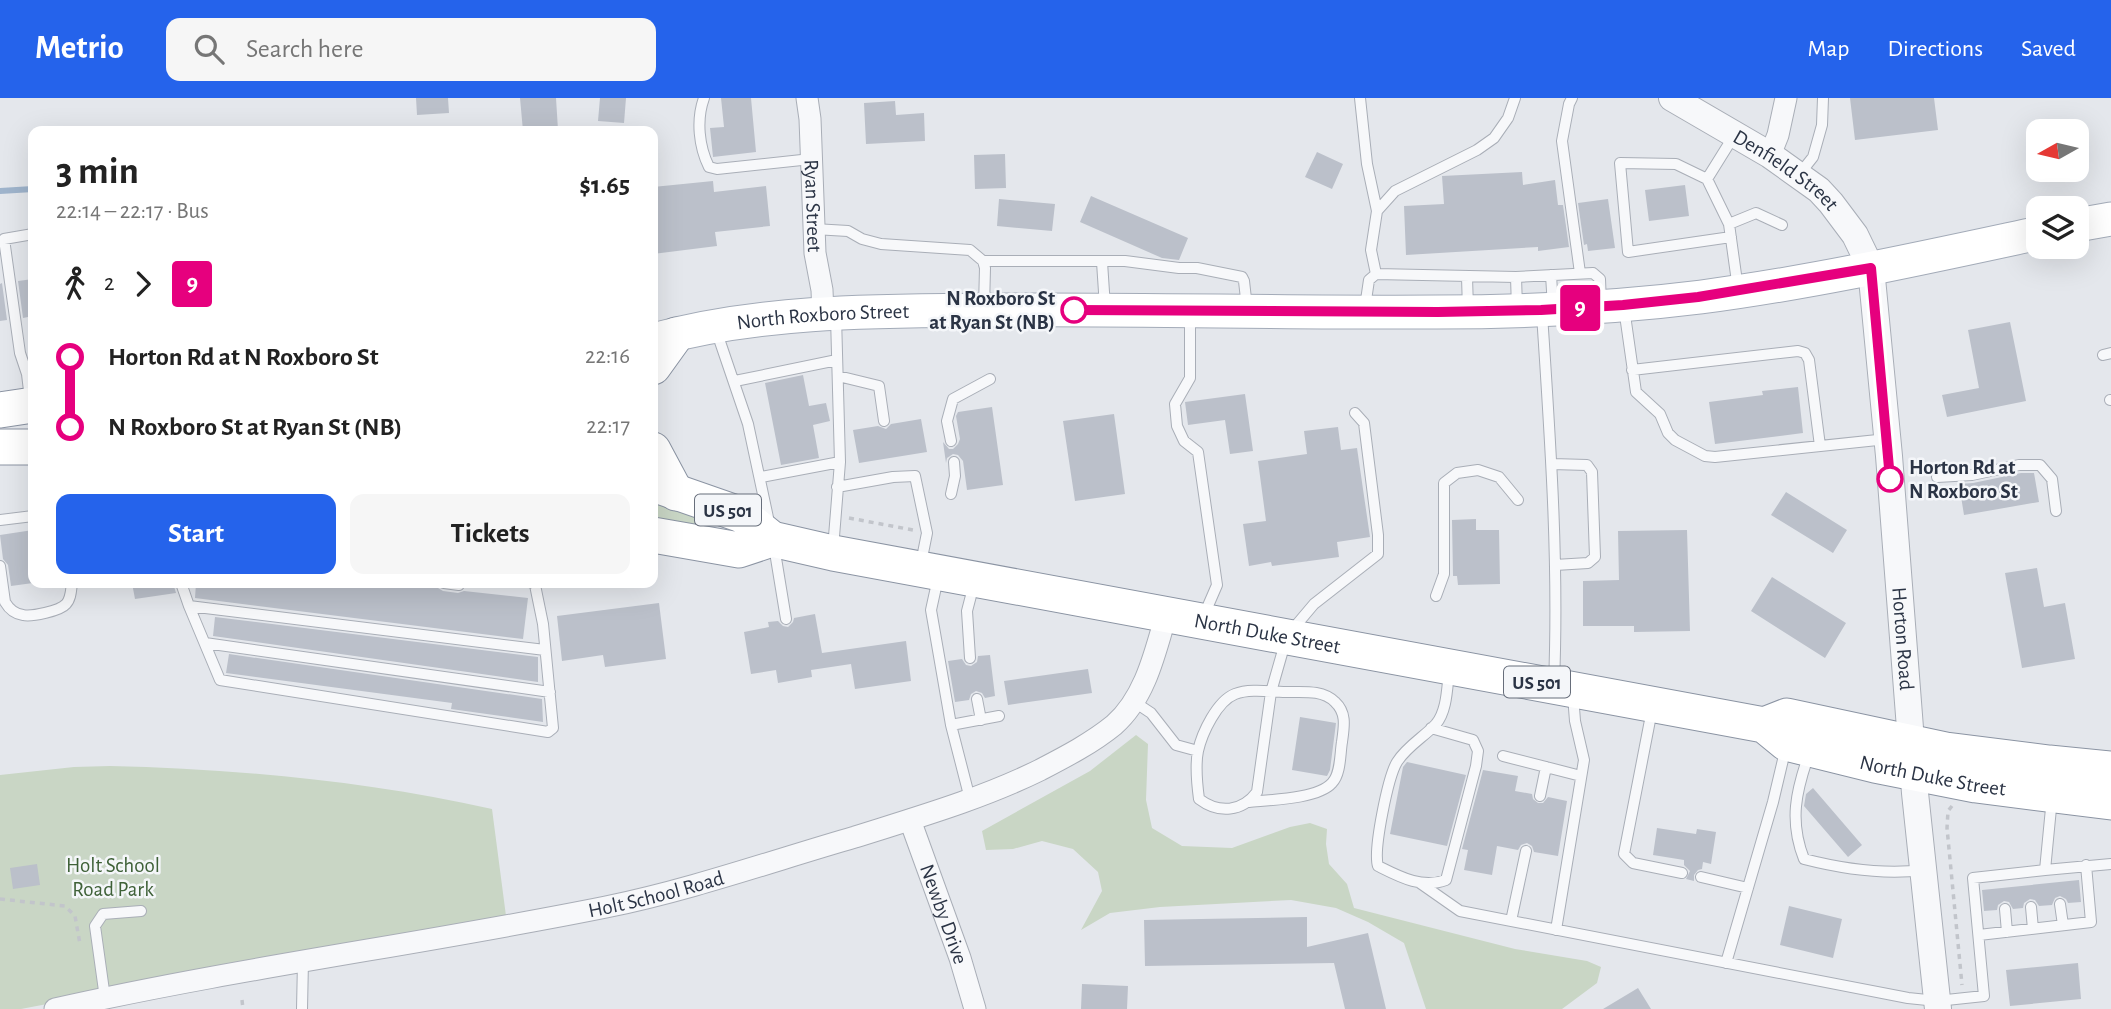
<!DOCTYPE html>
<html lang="en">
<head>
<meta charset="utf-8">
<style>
  :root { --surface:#fff; --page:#f6f6f6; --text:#222; --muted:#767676; --accent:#2563eb }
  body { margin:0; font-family:"Alegreya Sans",sans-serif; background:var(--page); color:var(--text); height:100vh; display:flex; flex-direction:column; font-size:26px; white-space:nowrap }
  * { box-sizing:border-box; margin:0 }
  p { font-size:23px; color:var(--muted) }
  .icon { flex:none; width:38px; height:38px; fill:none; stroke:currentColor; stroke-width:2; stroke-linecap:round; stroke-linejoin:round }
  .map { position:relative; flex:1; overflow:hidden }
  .drawer { position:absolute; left:28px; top:28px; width:630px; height:462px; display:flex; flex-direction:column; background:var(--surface); border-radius:14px; box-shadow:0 7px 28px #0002 }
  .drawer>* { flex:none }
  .badge { padding:0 14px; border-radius:5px; font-size:24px; line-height:46px }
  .needle { width:46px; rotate:262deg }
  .fabs { position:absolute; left:2026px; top:21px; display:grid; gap:14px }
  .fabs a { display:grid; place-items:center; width:63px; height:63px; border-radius:14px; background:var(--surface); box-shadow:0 7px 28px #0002; font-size:35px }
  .map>.badge { position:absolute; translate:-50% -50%; box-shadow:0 0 0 4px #fff }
  .legs { display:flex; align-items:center; gap:10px; height:77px; padding:0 28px; font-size:23px }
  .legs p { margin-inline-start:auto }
  .headline { display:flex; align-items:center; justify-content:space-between; height:119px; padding:0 28px }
  h1 { font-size:38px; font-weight:600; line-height:52px }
  .primary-button { display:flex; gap:14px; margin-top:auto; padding:14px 28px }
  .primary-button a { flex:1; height:80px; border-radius:14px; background:var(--accent); color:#fff; font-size:28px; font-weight:600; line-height:80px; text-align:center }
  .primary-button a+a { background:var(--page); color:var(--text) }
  ul { padding:0 28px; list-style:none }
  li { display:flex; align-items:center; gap:24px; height:70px; font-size:26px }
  li i { display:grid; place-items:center; width:10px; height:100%; margin:0 9px; background:currentColor }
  li i::after { content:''; width:18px; height:18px; margin:-9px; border:5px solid; border-radius:50%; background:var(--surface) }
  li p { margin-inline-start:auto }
  li:first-child i { background:linear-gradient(#0000 50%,currentColor 0) }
  li:last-child i { background:linear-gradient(currentColor 50%,#0000 0) }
  header { display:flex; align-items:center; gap:42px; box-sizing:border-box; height:98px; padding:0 35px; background:var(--accent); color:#fff }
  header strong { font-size:33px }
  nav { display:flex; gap:38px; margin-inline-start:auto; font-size:24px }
  .search { width:490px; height:63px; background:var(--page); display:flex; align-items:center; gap:18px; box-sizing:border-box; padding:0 24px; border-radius:14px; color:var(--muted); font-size:26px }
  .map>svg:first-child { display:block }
  .green { fill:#c9d6c5 }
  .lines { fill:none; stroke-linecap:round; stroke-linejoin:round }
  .stream { stroke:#9fb4cc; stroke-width:6 }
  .building { fill:#bbc0ca }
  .service-casing { stroke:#a9aeb7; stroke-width:12 }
  .minor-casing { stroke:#a9aeb7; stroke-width:23 }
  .tertiary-casing { stroke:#a9aeb7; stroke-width:28 }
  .primary-casing { stroke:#a3abb8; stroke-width:35 }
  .trunk-casing { stroke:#8b94a3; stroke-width:37 }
  .path { stroke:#c2c5cb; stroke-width:3.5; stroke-dasharray:5 5; stroke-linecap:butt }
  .service { stroke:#f7f8fa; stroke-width:10 }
  .minor { stroke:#f7f8fa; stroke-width:21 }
  .tertiary { stroke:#f7f8fa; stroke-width:26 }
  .primary { stroke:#fff; stroke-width:33 }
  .trunk { stroke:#fff; stroke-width:35 }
  .line-1-casing { stroke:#fff; stroke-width:16 }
  .line-1 { stroke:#e6007e; stroke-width:10 }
  .stop-1-dot { fill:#fff; stroke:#e6007e; stroke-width:3.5 }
  .labels { text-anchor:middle; stroke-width:5; stroke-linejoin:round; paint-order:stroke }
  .shield { fill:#f4f6f9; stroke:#676e7b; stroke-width:2 }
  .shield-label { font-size:19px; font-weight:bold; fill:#2b3445 }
  .street-label { font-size:21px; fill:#2b3445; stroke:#f4f6f9 }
  .stop-label { font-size:21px; font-weight:bold; fill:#2b3445; stroke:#f4f6f9; text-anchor:end }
  .park-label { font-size:21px; fill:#3f6138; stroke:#f4f6f9 }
</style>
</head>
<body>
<header>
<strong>Metrio</strong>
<div class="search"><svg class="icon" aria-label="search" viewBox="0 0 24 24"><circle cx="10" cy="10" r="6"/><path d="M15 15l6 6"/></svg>Search here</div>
<nav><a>Map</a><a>Directions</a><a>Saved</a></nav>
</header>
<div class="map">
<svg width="2111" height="911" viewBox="0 0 2111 911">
  <rect width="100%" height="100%" fill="#e4e7ec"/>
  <path class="green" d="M653 401 710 422 707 433 653 423Z
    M1136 637 1148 646 1146 702 1152 730 1182 748 1232 750 1290 729 1310 725 1327 731 1326 746 1329 766 1347 786 1354 810 1515 851 1587 863 1601 869 1597 885 1562 911H1426L1404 845 1368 824 1336 810 1291 802 1160 809 1110 815 1081 832 1102 793 1098 774 1073 751 1042 743 1013 751 986 752 982 733 1090 673Z
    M110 668C237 671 367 683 492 711L506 818 21 911H0V677L74 669Z"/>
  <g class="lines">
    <path class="stream" d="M0 93 33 91"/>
  </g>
  <path class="building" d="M416 0H448L449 15 417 17Z
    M520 0H556L558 32 523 33Z
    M600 0H626L624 25 598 23Z
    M721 0H751L756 54 713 59 710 30 724 29Z
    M1850 0H1934L1938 32 1855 42Z
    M895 3 896 17 924 15 925 43 866 46 864 5Z
    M1317 54 1343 66 1332 91 1305 79Z
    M1005 56 1006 90 975 91 974 57Z
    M1522 74 1523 87 1555 82 1558 107H1563L1569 149 1538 153V149L1406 157 1404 108 1444 106 1442 78Z
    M713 83 714 94 766 88 770 128 715 134 717 148 653 156V89Z
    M1685 87 1689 118 1649 123 1645 92Z
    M1091 98 1188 140 1179 162 1162 160 1080 124Z
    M999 101 1055 106 1052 133 997 128Z
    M1608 101 1615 150 1588 153 1587 146 1584 147 1578 105Z
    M33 181V218L23 220 18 183Z
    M2 185 7 222 0 223V186Z
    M2010 224 2026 303 1947 319 1942 297 1979 290 1968 232Z
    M803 277 809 308 826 305 830 323 813 327 819 360 781 367 765 285Z
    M1798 289 1803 335 1715 346 1709 304 1763 297 1762 293Z
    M1245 296 1253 353 1230 356 1225 322 1188 327 1185 304Z
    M992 309 1003 387 967 392 963 363 958 357 953 356 947 360 946 365 943 344 949 351H953L958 346 960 341 956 318 958 314Z
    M1114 316 1125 396 1075 403 1063 323Z
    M921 321 927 354 859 365 853 332 878 328 886 331 891 326Z
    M1338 329 1341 352 1357 350 1370 439 1337 444 1339 459 1272 468 1271 464 1249 468 1243 426 1266 423 1258 363 1307 356 1304 333Z
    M2021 375H2034L2039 404 1964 417 1959 386 1973 385Z
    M1786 394 1847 432 1833 455 1771 417Z
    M1476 421V432H1499L1500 486 1458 487 1457 478H1453L1452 422Z
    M33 432V485L11 488 8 467 3 461 0 437Z
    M1687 432 1690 533 1634 534V528H1583V483L1619 482 1618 433Z
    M2037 470 2044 509 2065 505 2075 561 2022 570 2005 475Z
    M1772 479 1846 525 1825 560 1751 513Z
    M132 485H173L176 495 135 501Z
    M196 485H392L438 490 443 493 458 495 464 493 528 500 523 541 195 500Z
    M659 505 666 561 605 569 603 557 562 563 557 518Z
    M815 516 822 555 906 543 911 583 855 591 851 566 811 572 812 579 778 585 776 572 751 576 744 534 769 529 768 524 778 523 783 528 788 529 793 524 794 520Z
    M215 519 538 559V584L213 538Z
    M229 556 542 601 543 624 451 611 452 605 226 575Z
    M990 557 995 598 985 600 982 595 976 593 971 596 969 602 955 604 948 563 962 561 966 567 971 568 977 564 978 558Z
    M1088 571 1092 595 1008 607 1004 583Z
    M1300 619 1336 625 1330 672 1327 678 1292 672Z
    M1407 664 1466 677 1447 748 1390 736 1403 669Z
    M1483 672 1518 678 1515 693 1532 696 1533 701 1538 705H1543L1548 699 1567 703 1558 758 1534 754 1532 748 1527 745 1521 747 1518 752 1497 748 1492 777 1464 772 1468 752 1462 751Z
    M1813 690 1862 747 1848 759 1804 708 1806 696Z
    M1657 730 1696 736 1697 731 1716 734 1711 766 1703 764 1702 771 1698 772 1694 777V783L1686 781 1690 773 1684 767V762L1653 757Z
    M37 766 40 787 13 791 10 770Z
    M2079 782 2081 804 2068 805 2066 801 2060 798 2055 800 2052 807 2039 808 2035 802 2030 801 2024 805 2023 810 2013 811 2009 804 2004 803 1998 807 1997 812 1984 813 1982 792Z
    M1789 808 1842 821 1833 860 1780 847Z
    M1307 819V849L1368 835 1386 911H1345L1334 865 1145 868 1144 822Z
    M2078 865 2081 901 2010 908 2006 872Z
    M1082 886 1128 888 1127 911H1081Z
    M1638 890 1651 911H1603Z"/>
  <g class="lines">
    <g class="service-casing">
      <path id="service" d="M704 0C696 22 699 49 709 69L717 71 811 61
        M1360 0 1367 66 1377 113
        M1572 0 1569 6 1562 43 1580 175
        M1735 36 1707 81 1729 126 1738 191
        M1798 78 1813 59 1822 27 1823 0
        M1707 81 1676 66 1620 65 1628 154 1731 139
        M1729 126 1756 115 1782 127
        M814 131 848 133 862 141 881 146 970 152 983 163 985 170 984 209
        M983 163H1125L1179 170H1197L1242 179 1244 183 1247 210
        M1102 164 1105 209
        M1376 176 1371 152 1377 113 1395 93 1477 52 1494 40 1508 20 1515 0
        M1551 177 1553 209
        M1467 179 1468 211
        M1516 179 1593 175 1600 181 1601 206
        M1365 209 1369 182 1376 176 1516 179 1517 210
        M1624 210 1636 294 1660 316 1668 335 1675 342 1705 358 1715 359 1887 341
        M1542 216C1550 339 1559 462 1554 585
        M1190 217V280L1175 306 1177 328 1184 343 1198 354 1217 487 1204 517
        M716 232 748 326 770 429
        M2103 257 2111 255
        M1632 272 1798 253 1805 255 1809 262 1820 348
        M838 278 879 288 884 323
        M735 283 837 262
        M30 301 27 276 20 255 4 141 33 136
        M2110 302H2111
        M951 343 947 323 953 301 990 281
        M1552 366 1587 367 1592 374 1595 459 1588 465 1555 467
        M761 379 840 364
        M1937 379 1972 377 2019 367H2040L2052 381 2056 413
        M837 389 893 379 915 378 927 435 921 465
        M951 396 955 378 954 364
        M0 422 33 418
        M774 448 786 521
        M833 451 840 364 836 219
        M0 468 5 504C9 511 15 516 23 517 31 519 60 513 66 506 71 501 71 492 72 485
        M938 480 931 512 951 627 970 701
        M181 485 189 508 220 582 548 634 553 630 543 526 535 487 532 485
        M444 485 459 487V485
        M1436 498 1444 476V385L1457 375 1478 372 1499 379 1518 402
        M189 508 545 552
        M205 545 550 594
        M970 560 967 513 974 486
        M977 601 981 622
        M1133 603 1151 615 1176 647 1198 653
        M1652 612 1624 756 1633 765 1682 775
        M951 627 999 618
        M1431 630 1473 642 1478 653 1476 668 1446 782C1422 791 1400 779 1378 768 1373 752 1388 679 1397 664 1407 648 1424 639 1436 626 1447 613 1447 590 1449 574
        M1809 656C1796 693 1789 723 1804 761 1843 771 1882 777 1923 772
        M1503 658 1581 678
        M1540 698 1546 669
        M1249 704C1269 702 1318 701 1332 685 1341 676 1340 655 1342 644 1344 629 1347 615 1335 604 1323 592 1304 594 1289 594 1273 594 1250 590 1235 596 1217 603 1202 635 1198 653 1195 668 1197 686 1199 701 1219 716 1242 714 1257 694L1271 594 1287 538 1314 506 1378 456V437L1364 325 1355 315
        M2045 772 2111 766
        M1701 779 1748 790
        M1420 785 1460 813 1908 900 1937 903 1984 898 1973 780 2045 772 2052 700
        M2060 806 2063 827
        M2031 809 2033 831
        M2005 811 2007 834
        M1511 823 1526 753
        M1556 832 1584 662 1575 623 1573 597
        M1979 837 2091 824 2086 767
        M1726 865 1773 704 1786 649
        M105 900 95 828 103 816 141 813
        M302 911 303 863"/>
    </g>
    <g class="minor-casing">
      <g id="minor">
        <path id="s1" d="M807 0 810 21 815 155 822 192 823 217"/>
        <path d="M1770 57 1778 37 1786 0"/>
        <path id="s2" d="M910 722 960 860 975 911"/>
        <path id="s3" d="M55 911C237 870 423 846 606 809 690 792 772 763 855 739 918 719 981 701 1040 672 1065 659 1092 645 1114 627 1145 600 1155 555 1166 517"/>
      </g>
    </g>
    <g class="tertiary-casing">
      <g id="tertiary">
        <path id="s4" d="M1672 0 1770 57 1819 92 1831 105 1855 137 1871 170 1889 358 1915 695 1938 911"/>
      </g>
    </g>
    <g class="primary-casing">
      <g id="primary">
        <path d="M2077 127 2111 121"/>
        <path id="s5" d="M653 242C765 211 886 213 1001 212 1146 211 1291 215 1436 214 1524 214 1613 210 1701 199 1815 184 1927 159 2039 135"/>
      </g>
    </g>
    <g class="trunk-casing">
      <g id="trunk">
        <path d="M653 269 676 237"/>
        <path d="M0 312 33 307"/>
        <path d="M0 349H33"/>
        <path d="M653 352 676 395"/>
        <path id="s6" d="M653 386 742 417 772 441 833 455 1764 627 1786 645 1875 667 1976 687 2111 704"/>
        <path d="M653 437 739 452 772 441"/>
        <path d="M1764 627 1787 618 1946 652 2049 665 2111 671"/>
      </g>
    </g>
    <path class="path" d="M849 420 913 432
      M1952 708 1948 713 1947 730 1962 887
      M0 801 65 808 75 818 80 846
      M242 902 243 911"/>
    <use href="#service" class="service"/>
    <use href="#minor" class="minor"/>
    <use href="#tertiary" class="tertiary"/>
    <use href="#primary" class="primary"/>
    <use href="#trunk" class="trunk"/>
  </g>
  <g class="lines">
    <g class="line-1-casing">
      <path id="line-1" d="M1074 212 1438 214 1541 212 1623 207 1698 199 1871 170 1890 381"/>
    </g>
    <use href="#line-1" class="line-1"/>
  </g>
  <g class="stop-1-dot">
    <circle cx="1074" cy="212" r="12"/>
    <circle cx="1890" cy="381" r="12"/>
  </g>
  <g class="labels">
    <g class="shield">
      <rect x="695" y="396.5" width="66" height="31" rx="5"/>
      <rect x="1504" y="568.5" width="66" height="31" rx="5"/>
    </g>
    <g class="shield-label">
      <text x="728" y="419">US 501</text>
      <text x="1537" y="591">US 501</text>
    </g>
    <g class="street-label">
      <text dy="7" stroke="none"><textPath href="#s4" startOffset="135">Denfield Street</textPath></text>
      <text dy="7" stroke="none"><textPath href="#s1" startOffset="108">Ryan Street</textPath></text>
      <text dy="7" stroke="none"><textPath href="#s5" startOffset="172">North Roxboro Street</textPath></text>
      <text dy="7" stroke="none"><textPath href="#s6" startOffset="637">North Duke Street</textPath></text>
      <text dy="7" stroke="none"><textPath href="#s4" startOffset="640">Horton Road</textPath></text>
      <text dy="7" stroke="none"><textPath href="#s6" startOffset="1321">North Duke Street</textPath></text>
      <text dy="7" stroke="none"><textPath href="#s3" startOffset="612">Holt School Road</textPath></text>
      <text dy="7" stroke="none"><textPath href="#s2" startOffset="100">Newby Drive</textPath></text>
    </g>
    <g class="stop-label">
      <text x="1055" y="207">N Roxboro St<tspan x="1055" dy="24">at Ryan St (NB)</tspan></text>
      <text x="1909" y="376" text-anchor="start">Horton Rd at<tspan x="1909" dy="24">N Roxboro St</tspan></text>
    </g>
    <g class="park-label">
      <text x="113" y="774">Holt School<tspan x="113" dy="24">Road Park</tspan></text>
    </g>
  </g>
</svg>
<div class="fabs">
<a><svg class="needle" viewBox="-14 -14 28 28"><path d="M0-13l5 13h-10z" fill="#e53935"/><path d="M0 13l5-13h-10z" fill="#767676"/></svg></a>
<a><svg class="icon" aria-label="layers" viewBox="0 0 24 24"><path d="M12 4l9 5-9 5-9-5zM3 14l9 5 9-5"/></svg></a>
</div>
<b class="badge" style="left:1580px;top:210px;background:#e6007e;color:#fff">9</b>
<section class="drawer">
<div class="headline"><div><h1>3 min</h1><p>22:14 – 22:17 · Bus</p></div><b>$1.65</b></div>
<div class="legs"><svg class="icon" aria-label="walk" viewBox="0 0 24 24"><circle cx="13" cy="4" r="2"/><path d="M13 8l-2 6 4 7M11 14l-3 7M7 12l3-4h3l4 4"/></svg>2<svg class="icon" aria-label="forward" viewBox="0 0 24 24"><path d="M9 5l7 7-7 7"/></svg><b class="badge" style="background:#e6007e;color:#fff">9</b></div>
<ul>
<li><i style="color:#e6007e"></i><b>Horton Rd at N Roxboro St</b><p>22:16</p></li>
<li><i style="color:#e6007e"></i><b>N Roxboro St at Ryan St (NB)</b><p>22:17</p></li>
</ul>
<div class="primary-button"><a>Start</a><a>Tickets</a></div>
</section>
</div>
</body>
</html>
